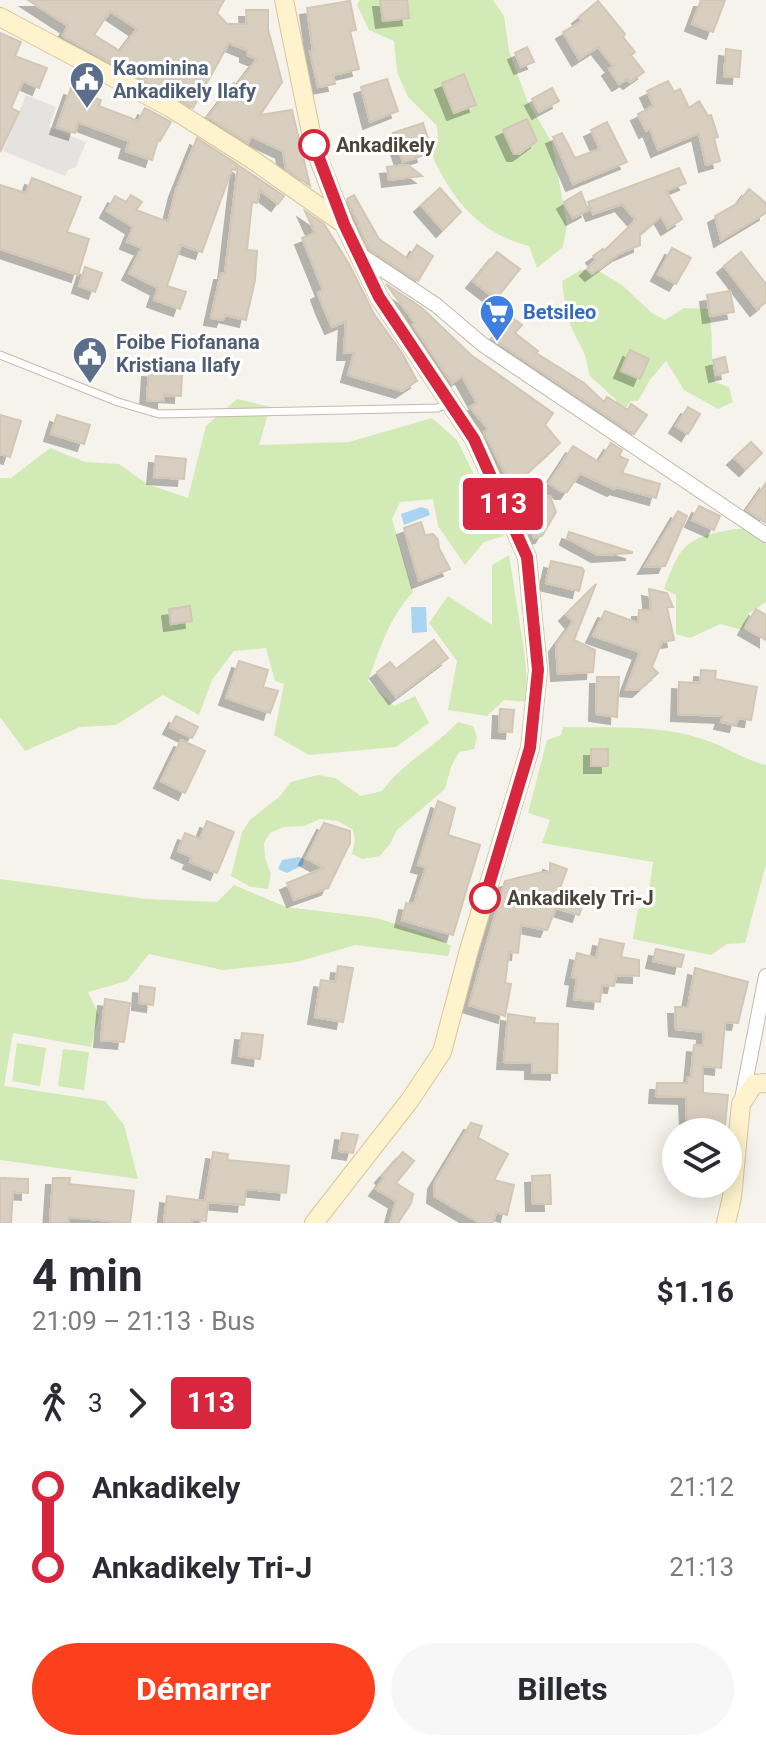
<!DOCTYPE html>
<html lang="fr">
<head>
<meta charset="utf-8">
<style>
  :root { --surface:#fff; --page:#f7f7f7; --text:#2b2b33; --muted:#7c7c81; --accent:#fc3f1d }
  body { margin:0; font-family:Roboto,sans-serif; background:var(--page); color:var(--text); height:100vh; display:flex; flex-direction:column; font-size:30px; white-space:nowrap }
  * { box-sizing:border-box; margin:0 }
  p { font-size:26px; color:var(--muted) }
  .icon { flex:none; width:44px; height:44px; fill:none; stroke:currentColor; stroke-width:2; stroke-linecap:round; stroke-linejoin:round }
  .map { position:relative; height:1223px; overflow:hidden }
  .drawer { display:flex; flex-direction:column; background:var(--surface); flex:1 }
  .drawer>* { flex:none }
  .badge { padding:0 16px; border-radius:6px; font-size:28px; line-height:52px }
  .controls { position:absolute; left:662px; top:1118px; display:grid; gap:16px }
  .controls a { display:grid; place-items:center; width:80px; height:80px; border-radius:50%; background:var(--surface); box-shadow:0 4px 20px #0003; font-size:40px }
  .map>.badge { position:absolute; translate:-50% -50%; box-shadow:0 0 0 4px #fff }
  .legs { display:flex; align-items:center; gap:12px; height:88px; padding:0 32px; font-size:26px }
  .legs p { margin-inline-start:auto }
  .overview { display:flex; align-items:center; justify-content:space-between; height:136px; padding:0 32px }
  h1 { font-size:44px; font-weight:700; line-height:60px }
  .button { display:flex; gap:16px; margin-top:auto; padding:16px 32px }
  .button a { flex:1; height:92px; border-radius:48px; background:var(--accent); color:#fff; font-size:32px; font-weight:700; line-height:92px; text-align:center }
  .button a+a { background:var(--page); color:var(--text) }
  ul { padding:0 32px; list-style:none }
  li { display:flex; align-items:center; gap:28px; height:80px; font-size:30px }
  li i { display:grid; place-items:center; width:12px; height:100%; margin:0 10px; background:currentColor }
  li i::after { content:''; width:20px; height:20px; margin:-10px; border:6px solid; border-radius:50%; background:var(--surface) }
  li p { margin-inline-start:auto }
  li:first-child i { background:linear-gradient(#0000 50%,currentColor 0) }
  li:last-child i { background:linear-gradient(currentColor 50%,#0000 0) }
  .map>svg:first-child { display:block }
  .green { fill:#d2eab5 }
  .parking { fill:#e5e3e0 }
  .water { fill:#a9d4f2 }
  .building { fill:#d8cfc1; stroke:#d3c7b4; stroke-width:2; fill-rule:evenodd; filter:url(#shadow) }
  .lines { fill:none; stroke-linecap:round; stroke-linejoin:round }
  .lane-casing { stroke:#c2bbae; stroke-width:9 }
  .street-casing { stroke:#c2bbae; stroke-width:16 }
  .secondary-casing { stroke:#d6c79b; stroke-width:20 }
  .lane { stroke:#fff; stroke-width:7 }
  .street { stroke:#fff; stroke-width:14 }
  .secondary { stroke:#fff3cd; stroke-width:18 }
  .line-1-casing { stroke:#fff; stroke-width:18 }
  .line-1 { stroke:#d7263d; stroke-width:12 }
  .stop-1-dot { fill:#fff; stroke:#d7263d; stroke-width:4 }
  .labels { text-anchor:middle; stroke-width:6; stroke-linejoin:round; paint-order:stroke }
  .service-label { font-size:20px; font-weight:bold; fill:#4e5e75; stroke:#fff; text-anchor:start }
  .stop-label { font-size:20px; font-weight:bold; fill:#4b4439; stroke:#fff; text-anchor:start }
  .shop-label { font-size:20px; font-weight:bold; fill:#366cbe; stroke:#fff; text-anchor:start }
</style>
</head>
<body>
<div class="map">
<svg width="766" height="1223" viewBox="0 0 766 1223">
  <defs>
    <filter id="shadow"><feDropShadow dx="-7" dy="7" stdDeviation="0" flood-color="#0004"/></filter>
  </defs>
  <rect width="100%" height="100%" fill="#f6f3ec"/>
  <path class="green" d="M360 0H493L504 16 509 51 527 100 552 143 567 225 563 247 537 268 529 246C480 234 452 200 432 155L438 140 437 126 408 97 397 72 394 41 369 30 357 5Z
    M595 269 622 285 652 313 665 320 684 308 708 309C715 337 709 355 715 382L729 387 733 402 718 409 684 390 666 361 650 380 638 401H631L617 418 616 400 589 375C586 348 580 349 571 326 565 313 564 295 562 281L581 270Z
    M237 399 270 407 259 445 349 442 432 418 457 440 504 536 484 542 465 565 438 526 433 499 400 502 392 519 413 592C389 618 380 648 368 681L394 706 415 696 429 723 396 747 309 755 274 735 284 684 275 681 266 648 234 651 212 680 199 715 163 695 116 725 80 727 25 751 0 717V478H11L50 448 85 462 119 464 147 484 188 498 206 426Z
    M735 529H750L766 542V602L748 614 743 630 720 624 690 638 676 634V595L664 589C682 542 686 538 735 529Z
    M509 555 525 656 528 702 504 700 487 716 448 710 457 661 429 623 448 596 492 625V565Z
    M458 722 473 726 477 737 474 749 459 752 451 767 445 789 397 830 390 844 380 856 362 859 352 854 355 840 353 830 338 821 320 819 304 826 284 827 270 833 264 843 265 858 271 874 268 889 251 887 231 876 242 832 250 820 279 797 291 782 318 775 335 778 361 796 382 791C402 763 435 747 458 722Z
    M563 727C611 728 662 724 708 741 728 748 745 760 766 765V864L745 943 727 944 711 955 633 939 638 909 647 906 653 862 542 843 550 820 528 813 547 740 561 735Z
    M0 879 146 899 217 902 234 885 286 907 377 918 436 937 451 946 448 956 355 945 297 962 223 970 149 954 127 981 88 992 99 1016 91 1047 13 1033 4 1086 105 1101 124 1125 138 1179 0 1160Z
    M17 1043 46 1048 40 1086 12 1081Z
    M63 1049 89 1052 84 1090 58 1086Z"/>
  <path class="parking" d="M26 95 56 107 49 127 86 142 76 167 68 170 65 176 3 151Z"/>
  <path class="water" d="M421 507 428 509 430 515 404 525 401 514Z
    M411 607H426L427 632 412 633Z
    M299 857 304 859 303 865 287 873 278 869 282 860Z"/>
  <path class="building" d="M28 0H224L217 13 227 24H247L246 10H268V29L282 82 260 115 292 110 310 186 286 169 283 151 251 136 248 143 208 117 234 83 237 85 257 59 247 55V50L229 43 193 108 66 38 63 35 68 26ZM110 11 137 29 120 51 94 35Z
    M380 0H407L409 18 383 21Z
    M701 0H725L713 32 692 24Z
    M350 1 356 30 350 31 359 69 333 75 335 84 318 87 310 51H313L307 8Z
    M598 1 625 34 623 37 635 52 631 55 644 72 630 82 627 79 619 84 609 69 613 66 598 47 579 59 563 32 582 21 579 17Z
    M0 33 21 42 15 56 47 68 39 88 23 81 11 108 19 112 0 152Z
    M527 47 534 62 521 67 515 53Z
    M726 49 741 51 739 77 724 76Z
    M464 74 476 105 454 113 442 83Z
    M387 79 398 111 370 122 361 87Z
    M668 81 674 92 680 89 689 108 699 101 708 116 711 115 718 137 714 138 720 161 706 165 699 133 658 150 650 129 646 131 638 114 654 106 647 91Z
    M71 88 101 100 99 106 138 121 145 108 171 122 160 141 158 140 152 160 126 151 129 141 78 122 75 133 57 127Z
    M552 88 559 101 539 112 532 99Z
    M527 119 537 141 519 154H514L503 130Z
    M607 122 627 162 573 184 553 137 562 133 575 158 600 149 591 130Z
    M423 123 428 139 420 142 424 155 403 162 393 133Z
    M197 138 237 164 235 170 232 169 202 252 181 245 167 286 186 292 180 309 154 300 158 288 129 273 142 248 127 242 133 227 107 211 115 196 126 202 131 195 142 202 136 210 168 222 176 190Z
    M238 165 284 196 278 204 260 190 257 203 252 202 247 250 257 251 255 280 246 320 225 315 223 320 211 318 221 273H225Z
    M408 165 422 176 389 180 387 167Z
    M679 168 686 183 666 191 682 219 668 228 661 216 640 234V245L619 254 592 274 587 269 596 260 593 256 603 249 604 251 636 220 622 204 593 214 588 202Z
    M32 178 81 197 67 232 89 239 78 275 0 249V185L26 193Z
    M440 188 461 212 443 230 421 205Z
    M749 189 766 203V213L721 240 715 216 738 203Z
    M581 192 588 210 573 218 564 202Z
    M354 195 379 239 408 259 417 245 433 256 418 281 369 249 347 199Z
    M305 211 324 224 349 264 374 314 402 353 417 381 402 391 348 375 354 353H344L346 321 332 327 323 307 318 293 323 290 302 238 315 233Z
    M672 248 691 258 676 284 658 274Z
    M497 252 520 269 496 299 473 281Z
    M741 252 766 284V302L757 309 724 266Z
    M85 267 102 273 95 292 79 286Z
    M386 284 422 308 471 355 553 413 545 425 560 443 512 487 484 432 488 429 470 407 477 403 462 376 452 383 413 325 415 323Z
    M730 291 734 312 710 316 707 295Z
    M510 316 522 325 515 333 538 351 536 353 584 383 604 402 607 397 628 410 631 404 647 415 634 434 493 339Z
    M630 350 649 359 640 379 621 371Z
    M725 357 728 372 716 375 713 360Z
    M149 370 182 372 181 396 164 395V401L147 400Z
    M688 407 700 414 688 434 676 426Z
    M0 415 21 421 10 457 0 454Z
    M57 415 90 425 84 444 51 434Z
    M751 442 762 453 746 469 734 458Z
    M611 443 622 450 619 456 628 460 622 473 660 484 656 498 616 487 614 489 580 473 567 492H562L549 483 573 446 599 462Z
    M156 456 186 459 184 479 154 477Z
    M766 483V523L747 510Z
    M550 496 556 512 542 536 534 538 525 503Z
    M699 506 720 516 714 530 692 520Z
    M678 511 687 516 665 566 645 567Z
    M421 522 425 535 433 534 438 540 439 548 450 569 419 581 404 528Z
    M569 532 632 552V553L598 555 567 538Z
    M551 561 582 568 584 571 579 591 546 583Z
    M596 584 574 640 595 650 593 672 558 674 556 645 573 622 566 614Z
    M649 589 667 593 673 607H667L674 640 662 642 652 667 658 673 639 690 626 689 640 652 593 636 605 611 638 623 639 610H651Z
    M190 606 192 621 171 624 169 609Z
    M756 609 766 615V640L745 628Z
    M434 640 448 658 396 697 377 672 390 662 396 669Z
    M239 661 268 670 263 687 278 691 270 713 226 698Z
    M701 670 716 671 715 679 757 687 751 720 738 718 736 725 721 722 723 716 678 714 679 682 700 683Z
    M597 677H619L617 717 596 714Z
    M500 709 514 710 512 732 499 731Z
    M176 716 198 727 192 738 170 727Z
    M181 740 205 751 185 793 161 781Z
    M591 749H608V766H591Z
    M438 801 455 808 448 835 480 845 453 935 402 920 406 903 414 904 426 867 418 865Z
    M207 821 234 832 217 873 190 862 192 857 178 851 185 833 200 839Z
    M324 823 350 831V843L328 888 294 900 287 883 324 868 306 858Z
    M550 863 567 869 557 896 583 903 579 915 556 908 547 930 521 925 518 953 509 952 505 983 511 984 505 1016 469 1005 505 881 542 872 550 873Z
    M600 939 624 944 621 957 639 960V976L616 975 614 986 602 985 600 1002 574 999 577 978 572 977 577 953 596 958Z
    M656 949 684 955 681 967 653 961Z
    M338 966 353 968 343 1022 315 1017 321 980 336 982Z
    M695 968 748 982 738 1023 725 1022 721 1068 703 1066V1093L728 1095 725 1125 710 1124 711 1121H687L686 1097 656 1096 657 1083H687V1077H691L694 1045 703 1046 704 1032 676 1029 675 1007H688Z
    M140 986 155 988 153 1005 139 1003Z
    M105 999 130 1003 124 1042 101 1040Z
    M508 1014 535 1018 534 1023 558 1024 557 1073 532 1072V1063L504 1062Z
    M242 1033 263 1035 260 1059 239 1056Z
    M471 1123 482 1126 478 1138 508 1154 494 1180 514 1185 507 1215 496 1212 493 1223H480L434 1196 435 1182Z
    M342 1133 358 1135 353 1153 339 1151Z
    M213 1152 228 1154 227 1160 289 1166 286 1193 246 1189 244 1205 208 1202 206 1221 192 1219 191 1223H164L167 1196 205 1201Z
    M403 1152 414 1161 396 1183 413 1194 411 1203 398 1223H390L396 1201 376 1189 384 1178 382 1176Z
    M550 1175 551 1204H533L532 1176Z
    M0 1178 28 1179V1193L13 1192 11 1223H0Z
    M53 1178H70L69 1184 134 1191 130 1223 69 1217V1223H50Z"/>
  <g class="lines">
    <g class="lane-casing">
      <path id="lane" d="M0 355 118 402 159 414 438 408 447 403"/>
    </g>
    <g class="street-casing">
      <path id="street" d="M359 254 436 305 482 344 766 535
        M742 1099 766 976"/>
    </g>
    <g class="secondary-casing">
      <path id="secondary" d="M284 0 314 147 344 224 379 297 474 439 527 557 538 670 530 748 469 950 442 1052 410 1100 314 1223
        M0 17 171 108 253 160 344 224
        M726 1223 732 1197 741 1104 754 1084 766 1083"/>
    </g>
    <use href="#lane" class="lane"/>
    <use href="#street" class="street"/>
    <use href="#secondary" class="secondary"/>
  </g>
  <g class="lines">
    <g class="line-1-casing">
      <path id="line-1" d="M314 145 344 224 379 297 474 439 527 557 538 670 530 748 485 898"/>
    </g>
    <use href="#line-1" class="line-1"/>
  </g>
  <defs>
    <g id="civic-pin" transform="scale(1.8)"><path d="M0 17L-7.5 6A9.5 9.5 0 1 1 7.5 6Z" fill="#5c6f8a" stroke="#fff"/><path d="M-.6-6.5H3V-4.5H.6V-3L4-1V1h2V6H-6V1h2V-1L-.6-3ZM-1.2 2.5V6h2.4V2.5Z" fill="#fff"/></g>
    <g id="supermarket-pin" transform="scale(1.8)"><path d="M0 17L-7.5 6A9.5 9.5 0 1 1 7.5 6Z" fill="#3f7fe0" stroke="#fff"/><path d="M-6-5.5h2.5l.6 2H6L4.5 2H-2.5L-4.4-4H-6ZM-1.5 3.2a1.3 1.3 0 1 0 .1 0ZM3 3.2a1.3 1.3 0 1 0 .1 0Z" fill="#fff"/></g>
  </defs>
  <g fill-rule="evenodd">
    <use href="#civic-pin" x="87" y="79"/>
    <use href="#supermarket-pin" x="497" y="312"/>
    <use href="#civic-pin" x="90" y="354"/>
  </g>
  <g class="stop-1-dot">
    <circle cx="314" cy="145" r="14"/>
    <circle cx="485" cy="898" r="14"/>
  </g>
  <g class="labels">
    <g class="service-label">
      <text x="113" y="75">Kaominina<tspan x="113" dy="23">Ankadikely Ilafy</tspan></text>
      <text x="116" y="349">Foibe Fiofanana<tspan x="116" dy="23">Kristiana Ilafy</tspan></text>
    </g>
    <g class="stop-label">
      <text x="336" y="152">Ankadikely</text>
      <text x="507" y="905">Ankadikely Tri-J</text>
    </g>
    <g class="shop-label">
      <text x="523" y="319">Betsileo</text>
    </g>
  </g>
</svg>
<div class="controls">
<a><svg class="icon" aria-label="layers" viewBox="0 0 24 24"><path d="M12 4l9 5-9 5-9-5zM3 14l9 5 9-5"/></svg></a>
</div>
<b class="badge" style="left:503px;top:504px;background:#d7263d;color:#fff">113</b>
</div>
<section class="drawer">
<div class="overview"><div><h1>4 min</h1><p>21:09 – 21:13 · Bus</p></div><b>$1.16</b></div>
<div class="legs"><svg class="icon" aria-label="walk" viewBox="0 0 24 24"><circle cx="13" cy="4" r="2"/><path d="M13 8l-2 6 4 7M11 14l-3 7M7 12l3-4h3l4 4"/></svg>3<svg class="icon" aria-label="forward" viewBox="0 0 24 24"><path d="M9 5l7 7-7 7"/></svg><b class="badge" style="background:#d7263d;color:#fff">113</b></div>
<ul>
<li><i style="color:#d7263d"></i><b>Ankadikely</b><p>21:12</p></li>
<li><i style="color:#d7263d"></i><b>Ankadikely Tri-J</b><p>21:13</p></li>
</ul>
<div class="button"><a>Démarrer</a><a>Billets</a></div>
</section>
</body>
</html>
